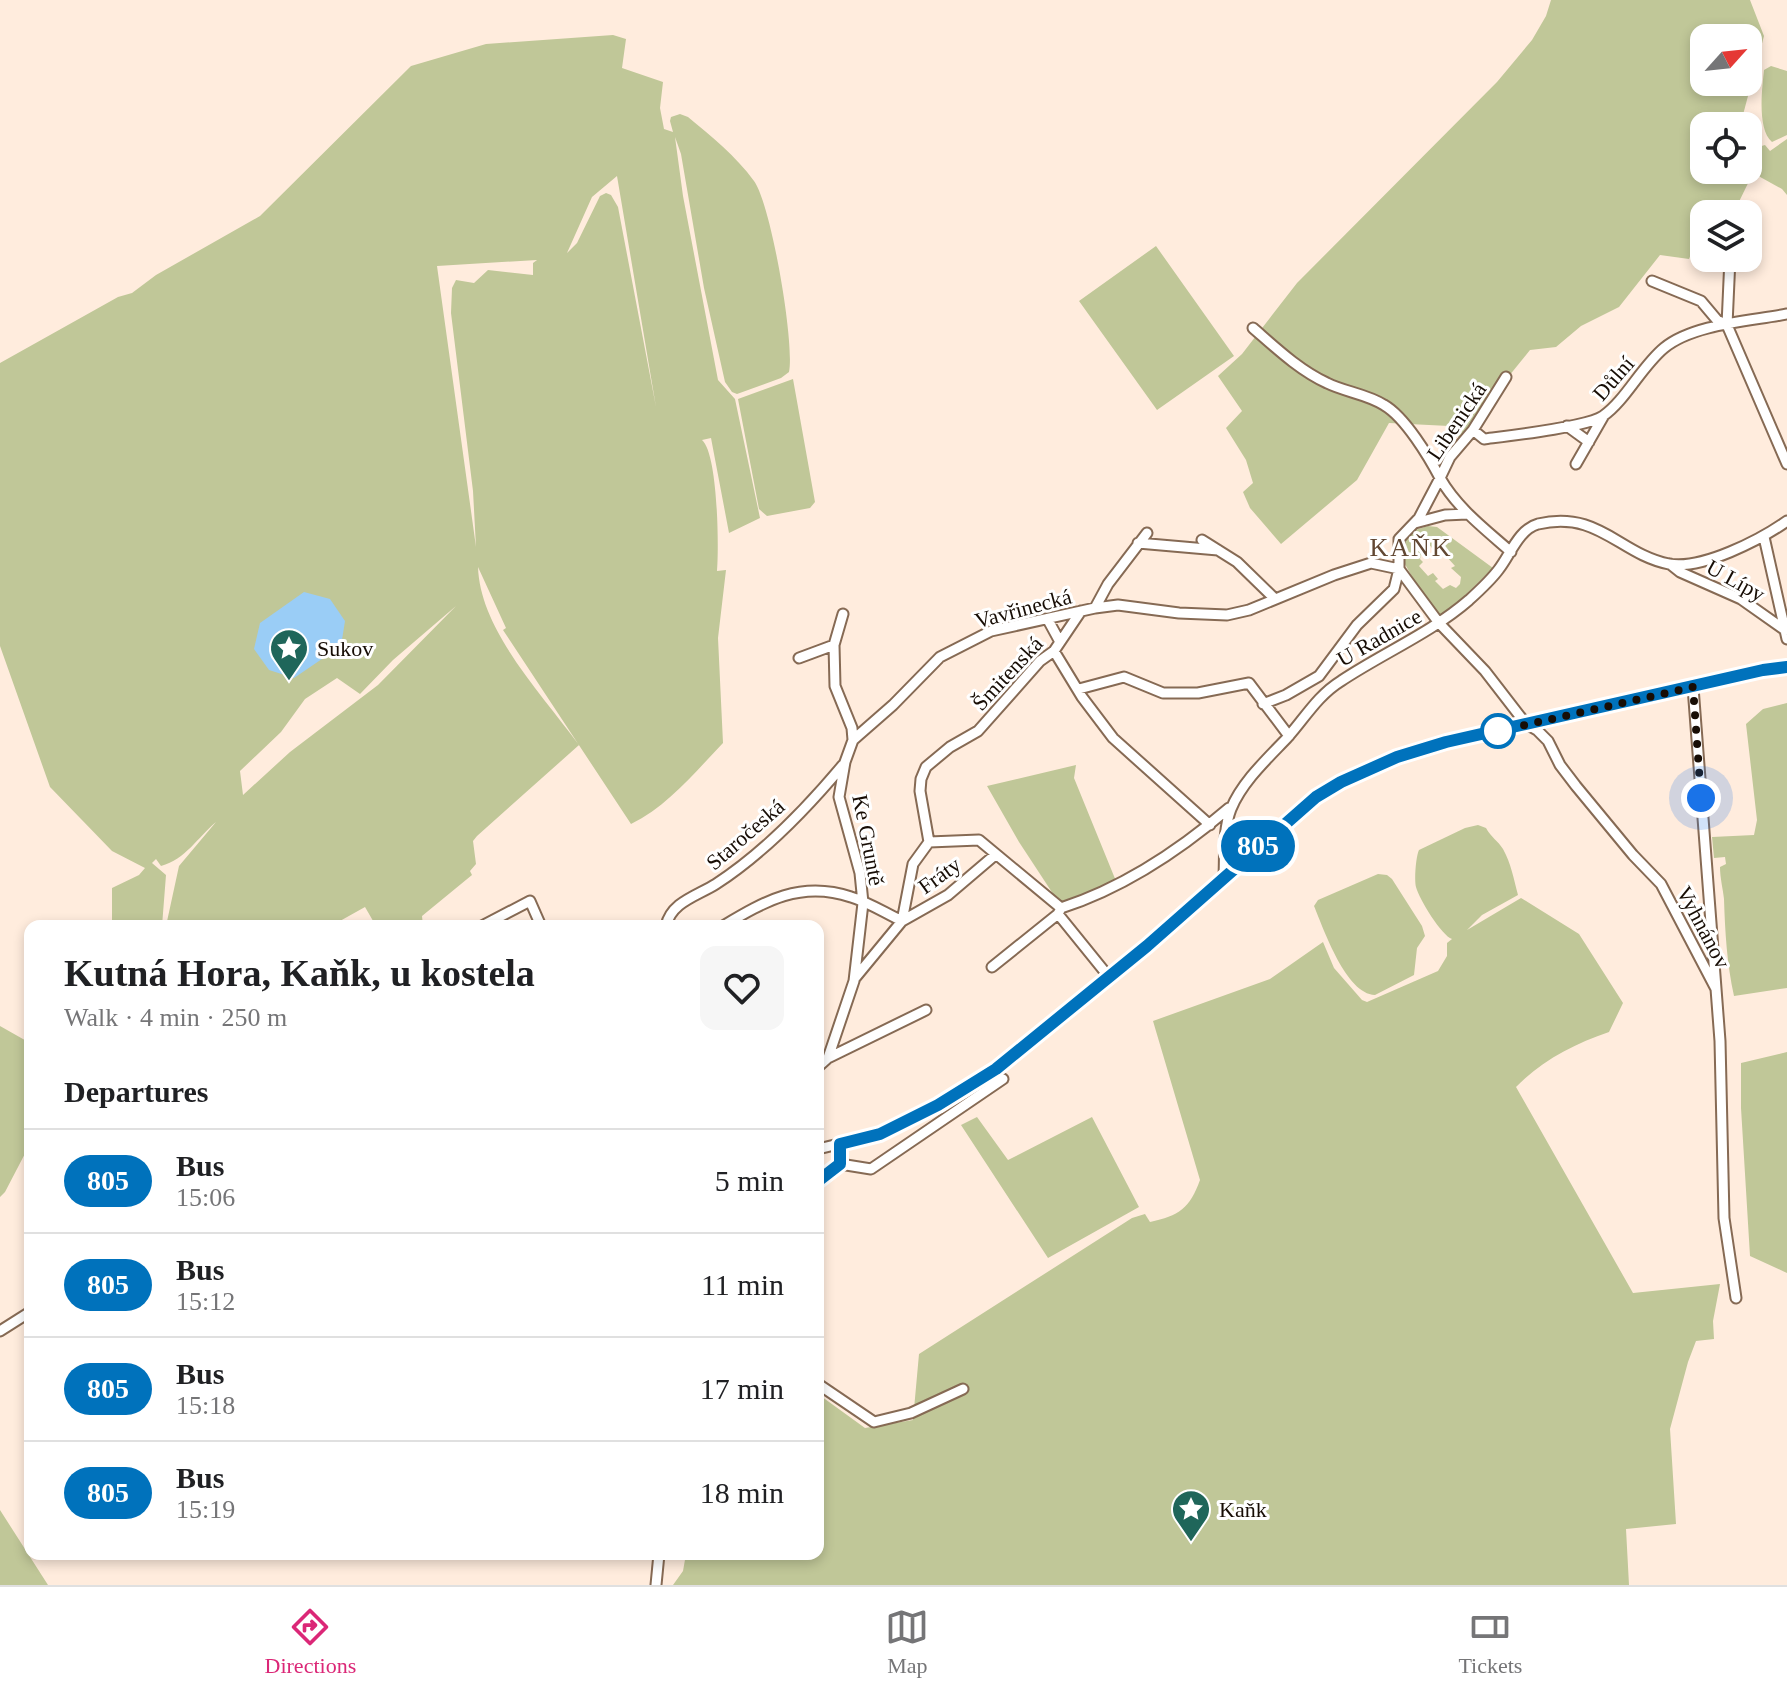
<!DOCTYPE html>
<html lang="en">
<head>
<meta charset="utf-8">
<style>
  :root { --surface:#fff; --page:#f6f6f6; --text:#202124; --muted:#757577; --line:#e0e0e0; --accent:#db2777 }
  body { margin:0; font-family:"Times New Roman",serif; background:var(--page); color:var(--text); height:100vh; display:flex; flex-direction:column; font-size:30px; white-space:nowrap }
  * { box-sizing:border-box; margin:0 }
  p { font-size:26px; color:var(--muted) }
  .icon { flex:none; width:44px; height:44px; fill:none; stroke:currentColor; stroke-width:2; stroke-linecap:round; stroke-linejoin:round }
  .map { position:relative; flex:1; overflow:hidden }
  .drawer { position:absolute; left:24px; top:920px; width:800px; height:640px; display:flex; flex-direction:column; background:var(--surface); border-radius:16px; box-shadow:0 4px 12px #0003 }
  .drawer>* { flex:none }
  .badge { padding:0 16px; border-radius:26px; font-size:28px; line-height:52px }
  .needle { width:52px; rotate:63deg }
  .fabs { position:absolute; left:1690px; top:24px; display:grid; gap:16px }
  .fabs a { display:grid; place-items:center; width:72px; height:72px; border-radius:16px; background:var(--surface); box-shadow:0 4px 12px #0003; font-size:40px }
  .you { position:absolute; width:40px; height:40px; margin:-20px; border:6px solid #fff; border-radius:50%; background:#1a73e8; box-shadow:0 0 0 12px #1a73e833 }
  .map>.badge { position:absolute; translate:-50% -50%; box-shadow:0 0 0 4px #fff }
  h2 { padding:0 40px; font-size:30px; line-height:72px }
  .round { display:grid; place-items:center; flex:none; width:84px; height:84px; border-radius:16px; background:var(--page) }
  .headline { display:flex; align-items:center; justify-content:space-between; height:136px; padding:0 40px }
  h1 { font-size:38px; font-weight:700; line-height:60px }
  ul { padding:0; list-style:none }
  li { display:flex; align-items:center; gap:24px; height:104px; padding:0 40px; border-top:2px solid var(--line) }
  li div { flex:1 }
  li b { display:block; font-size:30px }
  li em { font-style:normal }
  li .badge { min-width:88px; font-weight:700; text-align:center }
  .dock { display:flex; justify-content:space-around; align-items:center; height:112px; border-top:2px solid var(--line); background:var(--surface); font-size:22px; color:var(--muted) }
  .dock a { display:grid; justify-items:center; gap:4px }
  .dock .on { color:var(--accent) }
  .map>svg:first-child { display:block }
  .green { fill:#c0c798; fill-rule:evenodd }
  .water { fill:#9acdf6 }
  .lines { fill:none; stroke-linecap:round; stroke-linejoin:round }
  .minor-casing { stroke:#866a54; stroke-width:13 }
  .minor { stroke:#fff; stroke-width:9 }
  .line-casing { stroke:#fff; stroke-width:18 }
  .line { stroke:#0072bc; stroke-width:12 }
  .walk { stroke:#170d05; stroke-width:8; stroke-dasharray:0 14.4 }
  .stop-dot { fill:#fff; stroke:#0072bc; stroke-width:4 }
  .labels { text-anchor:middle; stroke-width:6; stroke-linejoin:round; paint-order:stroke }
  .street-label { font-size:22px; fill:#170d05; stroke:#fff }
  .poi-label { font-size:22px; fill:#170d05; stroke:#fff; text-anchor:start }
  .quarter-label { font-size:26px; letter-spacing:2px; fill:#624833; stroke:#fff }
</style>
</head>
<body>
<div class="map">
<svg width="1787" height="1585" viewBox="0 0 1787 1585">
  <rect width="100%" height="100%" fill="#ffecdd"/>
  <path class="green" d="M1551 0H1750L1764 36 1740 126H1704V170H1748V150L1765 145 1770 151 1787 139V195L1782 189 1753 173 1733 214H1704V248L1691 254 1689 259 1660 255 1619 307 1581 326 1556 347 1530 350 1487 403 1463 442 1449 426 1389 423 1357 480 1281 544 1250 508 1243 492 1253 483 1246 460 1226 428 1242 411 1218 376 1242 354 1297 283 1497 82 1532 40 1546 16ZM1704 38H1748V82H1704Z
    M613 35 626 39 622 68 663 82 660 108 664 129 673 132 670 121 671 117 680 114 688 117C711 136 736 156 754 181 771 204 795 344 789 372L781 378 737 394 732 392 725 382 704 288 681 154 675 137 683 196 718 380 735 399 760 518 729 533 711 438 702 440C718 454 719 547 717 571L726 570 718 638 723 743C695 772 668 806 631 824L503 630 506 628 478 567C480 631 543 695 579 745L477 836 473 841 476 864 470 871 472 875 422 916 423 926H376L365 907 331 926H166L179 866 216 822C197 838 186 859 161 866L156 859 152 863 166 875 162 926H112V888L139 875 145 868 112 851 50 787 0 646V363L118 297 132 293 156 275 260 216 411 66 486 44ZM617 176 656 407 618 207 611 195 606 193 600 196 577 243 567 253 592 197ZM537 260 533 263V275L488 270 474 283 456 280 452 288 451 313 473 491 476 547 437 266ZM456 606 378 685 290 752 243 795 240 771 281 732 305 699 337 678 360 694 393 660Z
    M1771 66 1787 71V135L1772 142C1757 130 1762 89 1764 70Z
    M1156 246 1234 356 1157 410 1079 301Z
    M793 379 815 502 810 508 767 516 759 509 738 399Z
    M1428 526 1437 527 1493 568 1450 610 1438 615 1422 594 1402 559 1404 539 1415 530ZM1426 541 1432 548 1436 545 1455 566 1451 568 1461 577 1460 584 1456 588 1450 585 1443 589 1435 581 1438 579 1433 573 1428 576 1419 566 1423 562 1420 559 1422 553 1416 548Z
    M1787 703V988L1734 996C1727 964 1725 932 1724 899 1723 889 1720 878 1720 867L1726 864 1725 857 1714 858 1712 837 1754 835 1757 820 1746 724 1763 709Z
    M1076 765 1074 778 1118 886 1061 906 1019 842 987 786Z
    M1478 825 1486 828C1491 837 1498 841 1503 849 1511 863 1514 880 1518 895L1482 915 1467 930 1521 898 1579 934 1623 1003 1609 1032C1574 1044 1541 1061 1516 1087L1633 1293 1720 1284 1713 1321 1714 1339 1696 1341 1688 1362 1670 1429 1676 1524 1626 1529 1629 1585H673L683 1571 686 1554H818V1394L865 1428 913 1420 919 1354 1132 1218 1145 1214 1150 1222C1179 1216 1190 1208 1200 1180L1153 1021 1270 979 1323 942 1334 968 1362 1000 1367 1002 1438 971 1447 956V943L1452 939C1442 936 1419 899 1416 887 1414 880 1416 856 1419 850L1465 828Z
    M1378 874 1387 875 1392 879 1422 926 1425 936 1417 948 1414 975 1375 995C1346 994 1324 930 1314 906L1318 900Z
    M0 1026 30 1043V1144L5 1192 0 1197Z
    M1787 1052V1273L1750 1256 1741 1108V1063Z
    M977 1117 1008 1160 1092 1117 1139 1207 1048 1258 961 1125Z
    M0 1510 48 1585H0Z"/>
  <path class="water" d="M304 592 330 599 345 621 341 646 294 678 269 670 254 649 260 623Z"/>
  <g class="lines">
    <g class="minor-casing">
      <path id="minor" d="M1652 281 1701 301 1717 320 1727 325 1787 464
        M1727 325 1730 258
        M1253 328C1276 348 1299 370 1327 383 1345 392 1367 394 1384 405 1405 417 1429 457 1440 478L1419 518 1399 539V569L1439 623 1485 671 1526 724 1537 730 1548 741 1560 765 1576 786 1633 855 1661 884 1716 989
        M1506 377 1473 430 1450 457 1440 478C1457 508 1485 529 1511 552
        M1567 426 1589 442
        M1473 430 1484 439C1507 436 1587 427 1603 416 1625 401 1642 366 1664 348 1693 324 1751 321 1787 314
        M1576 464 1603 417
        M1415 523 1445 515 1467 514
        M1764 537 1787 639
        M1202 540 1237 562 1275 599
        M1138 543 1218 550
        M1670 564 1680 572 1741 599 1785 630
        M1095 608 1108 584 1147 533
        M1048 620 1060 642
        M1054 651 1082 697 1113 738 1210 825
        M799 658 834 645
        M1693 687 1720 1041 1724 1218 1736 1298
        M1079 689 1124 677 1163 693H1198L1249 683 1289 736
        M853 740 893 705 940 657 991 631 1095 608 1118 605 1179 613 1227 615 1249 610 1334 575 1371 563 1399 569 1394 589 1357 625 1319 676 1286 695 1263 704
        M929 842 979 840 1061 908
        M1224 876C1225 854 1223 830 1231 809 1242 782 1267 759 1287 738 1305 718 1317 696 1341 681 1383 653 1431 633 1469 600 1480 590 1491 580 1499 569 1510 555 1519 529 1538 524 1599 510 1619 554 1669 564 1702 570 1760 540 1787 521
        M1061 908C1123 888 1180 850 1229 808
        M1061 908 1058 914 1109 977
        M902 921 913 864 929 842 920 791 921 779 926 767 950 747 978 731 1040 661 1054 651 1081 611
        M482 926 530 901 541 926
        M666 926C671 902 697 896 716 884 764 853 807 808 843 765
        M723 926C765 901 801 880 851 897 868 902 885 913 902 921
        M992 967 1058 914
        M855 978 902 921 948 895 995 855
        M828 1058 926 1010
        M818 1067 828 1058 854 981 863 903 860 873 839 797 845 762 853 740 852 728 835 686 834 645 843 614
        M818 1149 880 1134 971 1086 1058 1021 1147 946 1316 797 1341 782 1397 757 1446 742 1763 670 1787 667
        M840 1164 871 1169 1003 1079
        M818 1181 840 1164V1144
        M0 1331 30 1312
        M818 1384 874 1422 911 1413 963 1389
        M656 1585 659 1554"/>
    </g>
    <use href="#minor" class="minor"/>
  </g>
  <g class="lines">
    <g class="line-casing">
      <path id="line" d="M818 1181 840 1164V1144L880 1134 938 1105 996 1069 1147 946 1316 797 1341 782 1397 757 1446 742 1763 670 1787 667"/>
    </g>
    <use href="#line" class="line"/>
    <path class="walk" d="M1498 731 1490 733 1693 687 1701 798"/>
  </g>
  <defs>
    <g id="sight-pin" transform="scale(2)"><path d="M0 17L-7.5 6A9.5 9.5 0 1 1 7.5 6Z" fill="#1f665a" stroke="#fff"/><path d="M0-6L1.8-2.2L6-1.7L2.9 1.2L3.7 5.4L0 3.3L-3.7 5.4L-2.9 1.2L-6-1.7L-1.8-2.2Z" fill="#fff"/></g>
  </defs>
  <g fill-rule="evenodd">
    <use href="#sight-pin" x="289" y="648"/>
    <use href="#sight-pin" x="1191" y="1509"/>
  </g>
  <circle class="stop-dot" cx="1498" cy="731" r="16"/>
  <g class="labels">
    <g class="street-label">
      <text transform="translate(1613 378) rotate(-49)" y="8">Důlní</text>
      <text transform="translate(1456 421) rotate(-56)" y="8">Libenická</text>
      <text transform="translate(1736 580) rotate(29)" y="8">U Lípy</text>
      <text transform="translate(1023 608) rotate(-15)" y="8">Vavřinecká</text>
      <text transform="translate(1379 637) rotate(-30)" y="8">U Radnice</text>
      <text transform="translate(1007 673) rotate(-47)" y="8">Šmitenská</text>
      <text transform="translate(745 834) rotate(-41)" y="8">Staročeská</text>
      <text transform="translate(869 840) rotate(79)" y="8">Ke Gruntě</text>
      <text transform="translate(939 875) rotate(-36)" y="8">Fráty</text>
      <text transform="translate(1704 927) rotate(62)" y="8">Vyhnánov</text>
    </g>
    <g class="poi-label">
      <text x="317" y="656">Sukov</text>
      <text x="1219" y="1517">Kaňk</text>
    </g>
    <g class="quarter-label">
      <text x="1411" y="556">KAŇK</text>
    </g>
  </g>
</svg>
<div class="fabs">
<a><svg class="needle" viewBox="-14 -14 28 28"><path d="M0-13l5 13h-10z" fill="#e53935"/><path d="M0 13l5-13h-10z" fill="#757577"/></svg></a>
<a><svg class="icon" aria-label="locate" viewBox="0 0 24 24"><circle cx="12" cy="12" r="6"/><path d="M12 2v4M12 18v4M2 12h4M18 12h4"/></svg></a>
<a><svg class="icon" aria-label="layers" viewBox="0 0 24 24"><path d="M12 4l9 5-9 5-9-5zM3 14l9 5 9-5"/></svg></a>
</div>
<div class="you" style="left:1701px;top:798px"></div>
<b class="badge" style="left:1258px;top:846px;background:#0072bc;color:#fff">805</b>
<section class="drawer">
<div class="headline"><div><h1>Kutná Hora, Kaňk, u kostela</h1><p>Walk · 4 min · 250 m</p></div><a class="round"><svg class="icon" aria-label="heart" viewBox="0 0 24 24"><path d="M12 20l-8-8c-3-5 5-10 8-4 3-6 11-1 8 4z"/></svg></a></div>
<h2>Departures</h2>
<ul>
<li><span class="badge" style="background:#0072bc;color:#fff">805</span><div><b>Bus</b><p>15:06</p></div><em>5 min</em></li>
<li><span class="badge" style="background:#0072bc;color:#fff">805</span><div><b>Bus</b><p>15:12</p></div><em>11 min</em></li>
<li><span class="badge" style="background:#0072bc;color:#fff">805</span><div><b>Bus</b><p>15:18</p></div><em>17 min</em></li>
<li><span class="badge" style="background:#0072bc;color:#fff">805</span><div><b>Bus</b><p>15:19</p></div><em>18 min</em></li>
</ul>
</section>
</div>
<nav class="dock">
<a class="on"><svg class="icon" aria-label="directions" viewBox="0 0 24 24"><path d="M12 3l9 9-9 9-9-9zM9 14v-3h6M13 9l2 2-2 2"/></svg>Directions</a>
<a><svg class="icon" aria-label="map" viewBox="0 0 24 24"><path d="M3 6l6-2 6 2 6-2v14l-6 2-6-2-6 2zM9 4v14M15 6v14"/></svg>Map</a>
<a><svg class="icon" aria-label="tickets" viewBox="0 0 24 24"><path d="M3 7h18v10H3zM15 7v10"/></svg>Tickets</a>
</nav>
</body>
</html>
